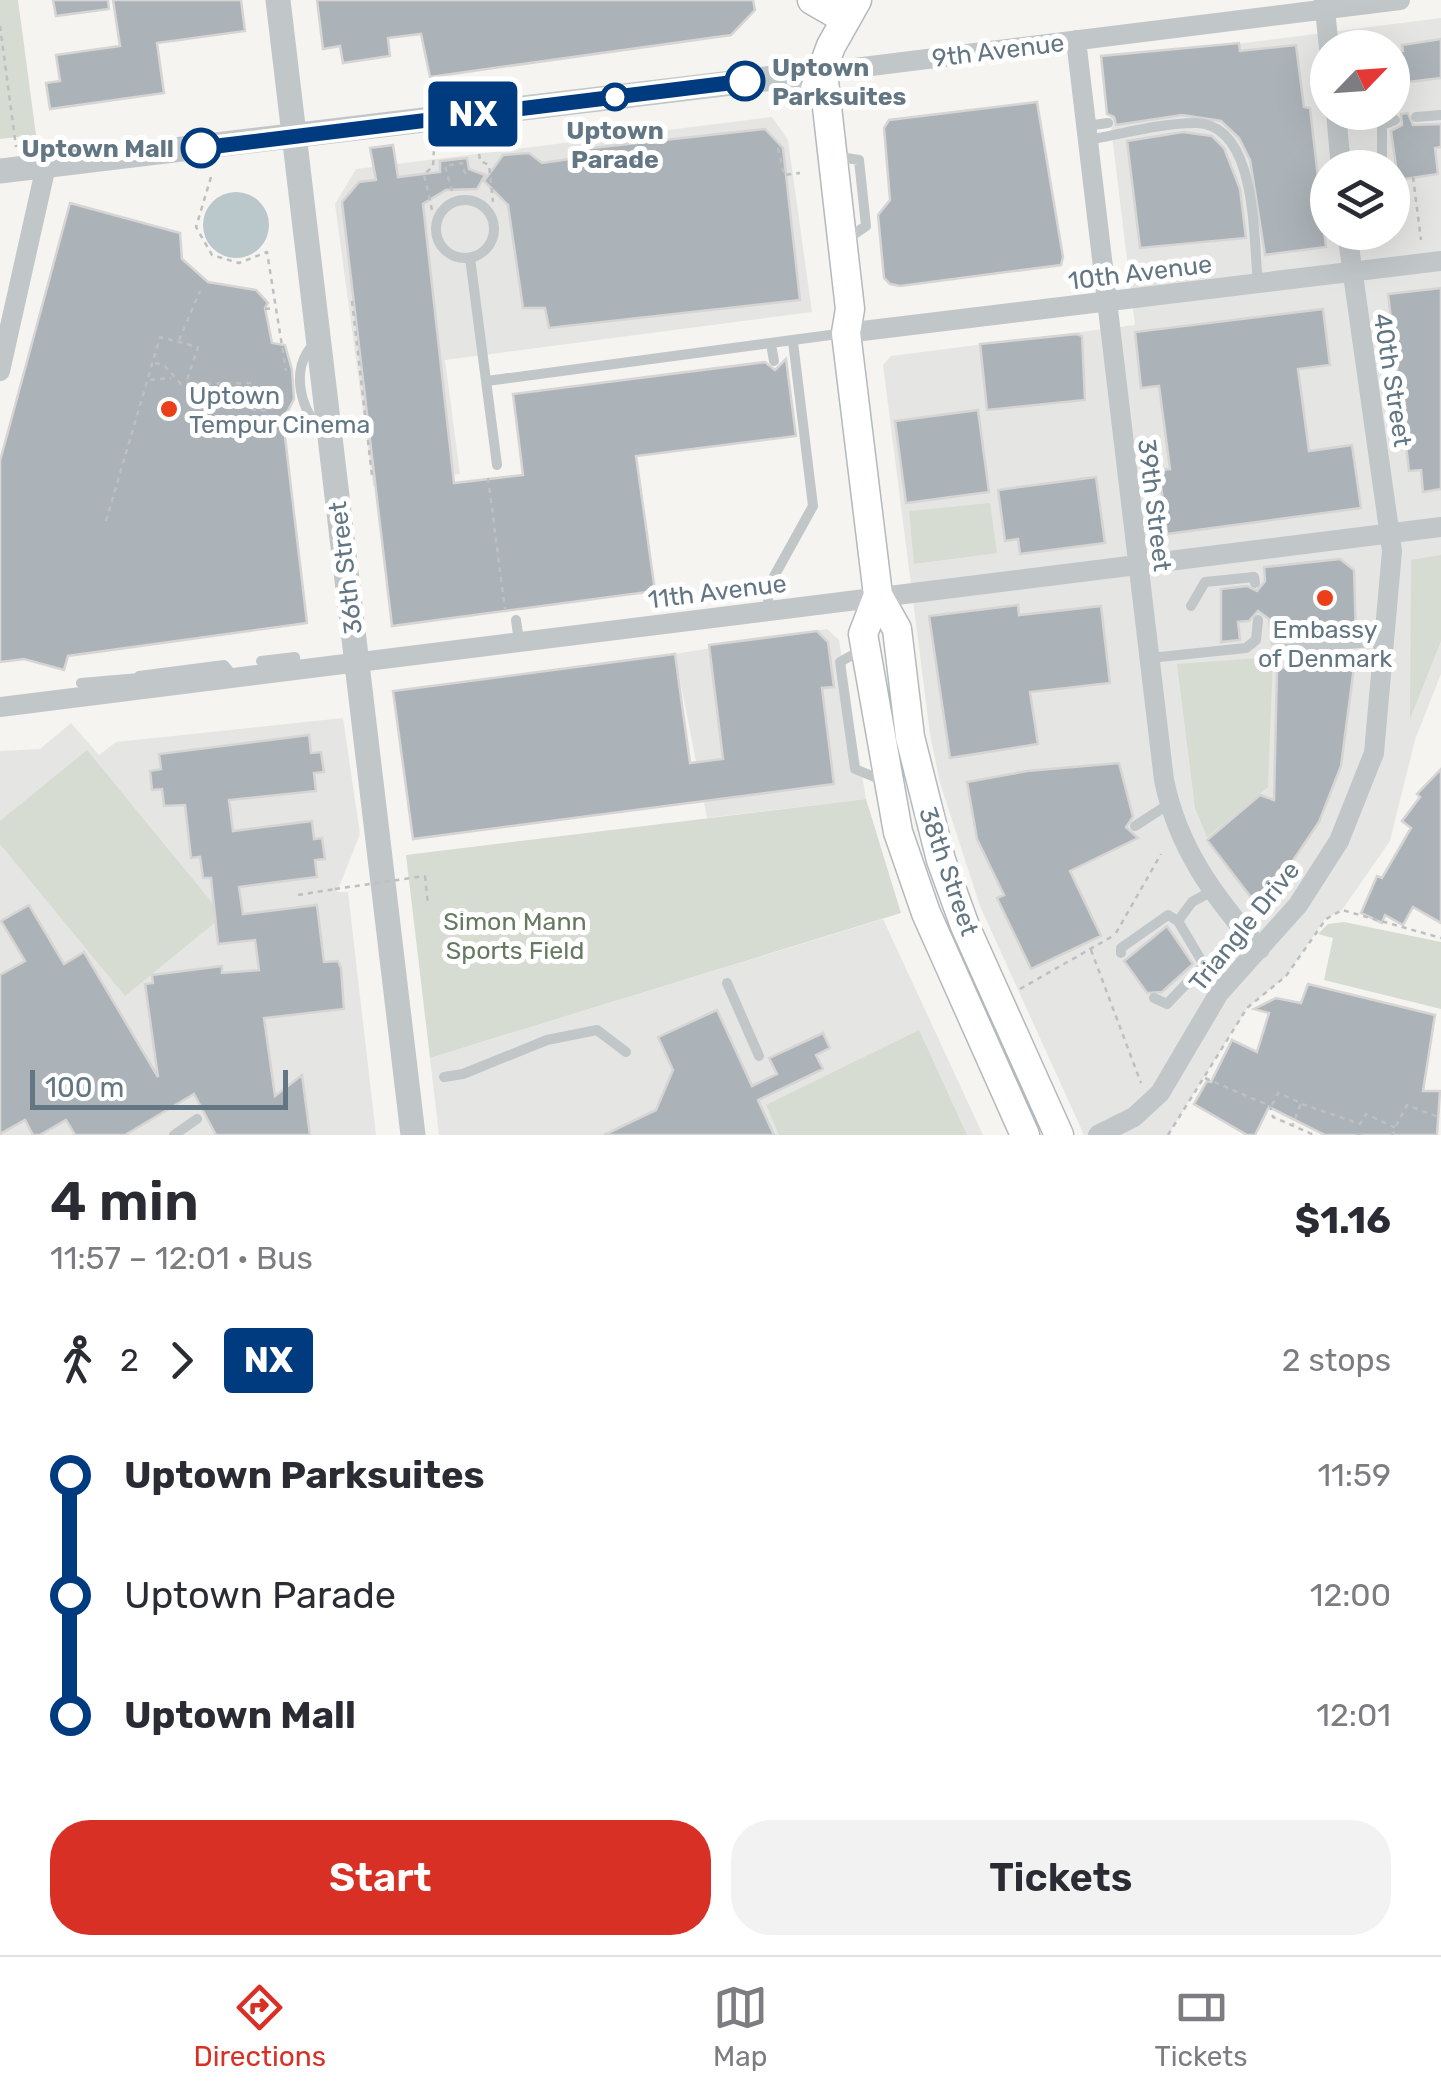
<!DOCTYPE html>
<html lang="en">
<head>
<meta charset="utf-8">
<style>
  :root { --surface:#fff; --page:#f2f2f3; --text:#2b2b33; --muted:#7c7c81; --line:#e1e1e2; --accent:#d93025 }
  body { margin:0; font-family:Rubik,sans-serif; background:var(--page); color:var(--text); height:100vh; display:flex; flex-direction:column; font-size:38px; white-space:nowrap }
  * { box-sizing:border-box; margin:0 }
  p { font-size:32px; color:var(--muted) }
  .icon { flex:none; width:55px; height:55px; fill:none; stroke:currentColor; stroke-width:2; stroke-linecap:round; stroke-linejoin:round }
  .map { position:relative; height:1135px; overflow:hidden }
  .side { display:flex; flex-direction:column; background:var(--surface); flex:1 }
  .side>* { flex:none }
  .badge { padding:0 20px; border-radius:8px; font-size:35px; line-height:65px }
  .needle { width:65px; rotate:65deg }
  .controls { position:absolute; left:1310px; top:30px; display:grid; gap:20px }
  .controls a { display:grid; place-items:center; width:100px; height:100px; border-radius:50%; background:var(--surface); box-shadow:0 10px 40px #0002; font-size:50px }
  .scale { position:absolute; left:30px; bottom:25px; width:258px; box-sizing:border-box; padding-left:10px; border:5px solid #627683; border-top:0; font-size:28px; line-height:35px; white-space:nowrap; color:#627683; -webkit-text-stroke:8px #fff; paint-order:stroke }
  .map>.badge { position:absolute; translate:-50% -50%; box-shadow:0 0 0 5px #fff }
  .legs { display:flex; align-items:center; gap:15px; height:110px; padding:0 50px; font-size:32px }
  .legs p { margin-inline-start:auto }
  .overview { display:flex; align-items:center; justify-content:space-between; height:170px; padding:0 50px }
  h1 { font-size:55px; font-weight:600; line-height:75px }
  .cta { display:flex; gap:20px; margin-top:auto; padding:20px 50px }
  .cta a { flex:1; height:115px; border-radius:40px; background:var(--accent); color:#fff; font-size:40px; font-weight:600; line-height:115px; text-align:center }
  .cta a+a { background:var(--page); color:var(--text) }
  ul { padding:0 50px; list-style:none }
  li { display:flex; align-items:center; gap:35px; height:120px; font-size:38px }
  li i { display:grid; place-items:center; width:15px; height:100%; margin:0 12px; background:currentColor }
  li i::after { content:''; width:25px; height:25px; margin:-12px; border:8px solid; border-radius:50%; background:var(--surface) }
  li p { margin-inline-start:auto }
  li:first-child i { background:linear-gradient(#0000 50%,currentColor 0) }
  li:last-child i { background:linear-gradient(currentColor 50%,#0000 0) }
  .dock { display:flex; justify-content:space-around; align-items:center; height:140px; border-top:2px solid var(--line); background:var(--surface); font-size:28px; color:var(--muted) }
  .dock a { display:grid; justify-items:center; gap:5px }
  .dock .on { color:var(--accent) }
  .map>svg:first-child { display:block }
  .built { fill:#e5e6e4; fill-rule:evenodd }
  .green { fill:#d6dcd1 }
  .water { fill:#bac7cb }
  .building { fill:#abb3b8; stroke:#d6d5d3; stroke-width:2.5 }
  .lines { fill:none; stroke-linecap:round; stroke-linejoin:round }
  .secondary-casing { stroke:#b3b9bd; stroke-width:31 }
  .path { stroke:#bdbfc1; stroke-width:2.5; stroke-dasharray:5 5; stroke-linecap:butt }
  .service { stroke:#c1c6c8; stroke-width:10 }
  .minor { stroke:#c1c6c8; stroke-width:20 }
  .tertiary { stroke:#c1c6c8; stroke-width:25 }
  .secondary { stroke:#fff; stroke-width:28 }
  .path-bridge { stroke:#bdbfc1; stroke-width:2.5; stroke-dasharray:5 5; stroke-linecap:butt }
  .line-1-casing { stroke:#fff; stroke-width:22 }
  .line-1 { stroke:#003b80; stroke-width:15 }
  .stop-1-dot { fill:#fff; stroke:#003b80; stroke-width:5 }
  .poi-dot { fill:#ec3e19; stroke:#fff; stroke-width:4 }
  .labels { text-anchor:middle; stroke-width:10; stroke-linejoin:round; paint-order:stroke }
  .street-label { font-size:25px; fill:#627683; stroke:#fff }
  .stop-label { font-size:25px; font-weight:bold; fill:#627683; stroke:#fff; text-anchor:start }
  .poi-label { font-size:25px; fill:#627683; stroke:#fff; text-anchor:start }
  .park-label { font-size:25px; fill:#677a61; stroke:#fff }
</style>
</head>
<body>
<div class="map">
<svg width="1441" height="1135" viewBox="0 0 1441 1135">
  <rect width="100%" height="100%" fill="#f5f4f0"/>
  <path class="built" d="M1441 18V674L1415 740 1390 841 1342 910 1325 919 1286 976 1247 1008 1168 1135H1084L980 906 940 783 930 734 883 365 891 356 1135 325 1103 61ZM1328 48H1392V112H1328ZM1328 168H1392V232H1328Z
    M772 117 788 140 812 312 445 360 460 474 373 486 335 204 356 169Z
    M827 629 839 640 866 799 707 818 675 654Z
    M343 718 360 834 337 892H348L376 1135H0V751L40 749 71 723 99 755 116 742Z
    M883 919 983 1135H439L430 1058Z"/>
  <path class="green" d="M0 0H18L36 135 0 139Z
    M990 503 997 553 914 564 909 511Z
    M1441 555V641L1410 719 1411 560Z
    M1273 657 1268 787 1207 837 1195 808 1177 664Z
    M87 750 223 916 125 996 0 844V821Z
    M866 799 901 913 430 1058 406 855Z
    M1344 922 1441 942V1009L1324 980 1333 938 1318 934 1328 924Z
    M919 1030 967 1135H779L766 1105Z"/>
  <path class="water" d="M203 225a33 33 0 1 1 66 0a33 33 0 1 1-66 0Z"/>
  <path class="building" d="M53 0H108L109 9 56 16Z
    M113 0H241L245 31 157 43 164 93 50 109 46 83 60 81 56 55 120 46Z
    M317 0H753L755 10 731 35 430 77 421 34 388 38 390 56 343 63 340 46 323 49Z
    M1441 39V78L1392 84V52L1403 51 1402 45Z
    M1239 43 1240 51 1296 45 1304 107 1310 108 1326 247 1265 255 1250 160 1239 138 1221 121 1182 115 1116 125 1114 117 1107 114 1101 56Z
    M1037 102 1063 257 1061 265 900 286 890 284 884 278 878 215 890 200 884 128 889 120Z
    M1408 113 1413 125 1441 124V147L1435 148 1438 174 1398 180 1391 131 1402 125 1401 114Z
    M765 129 783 148 800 300 549 328 545 308H523L508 205 484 181 503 155 529 153 542 163 569 159 575 150 583 149Z
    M1183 132 1212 136 1224 148 1240 189 1246 238 1140 248 1127 141Z
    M393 145 398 177 440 172V161L467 158 469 169 485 175 477 189 446 190 423 204 454 483 523 475 513 394 765 362 775 370 786 359 796 436 636 456 655 591 392 626 342 202 359 182 376 180 370 148Z
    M70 203 180 233 182 259 208 282 256 290 268 303 265 308 272 343 285 345 292 370 294 399 283 420 307 623 68 656 64 670 24 659 0 662V461Z
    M1441 288V489L1423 492 1421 470 1409 471 1388 294Z
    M1323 309 1330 365 1298 369 1309 451 1352 445 1361 508 1167 534 1159 470 1170 469 1159 386 1141 388 1135 332Z
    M1077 334 1082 336 1085 400 987 410 980 344Z
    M978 410 989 492 906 503 895 421Z
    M1096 477 1105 543 1020 554 1018 539 1005 541 998 490Z
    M1340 559 1354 570 1356 635 1272 644 1269 619 1258 611 1249 621 1238 622 1240 640 1221 642V589L1247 586 1257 591 1265 581 1264 567Z
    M1018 605 1019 615 1101 606 1110 683 1030 692 1038 744 950 758 929 616Z
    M817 631 828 642 834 687 822 688 834 784 413 839 393 691 675 654 690 763 723 759 709 645Z
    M1354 667 1341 766 1319 822 1260 909 1207 840 1260 795 1274 800 1277 668Z
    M309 735 311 753 321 752 324 772 314 773 316 791 229 800 233 831 312 821 314 839 322 838 325 859 315 860 317 877 239 887 243 914 317 905 324 962 338 961 341 968 344 1009 264 1018 275 1096 302 1075 310 1135H216L194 1094 125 1135H75L66 1120 40 1135H33L25 1120 0 1134V975L25 961 1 921 29 905 64 964 84 952 158 1077 145 984 153 983 152 975 222 966V973L259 970 255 940 218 944 211 878H203L200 857 191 858 185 805 164 806 162 789 152 790 150 771 161 769 159 754Z
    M1119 763 1133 817 1126 827 1138 838 1070 871 1101 936 1031 969 997 898 1004 895 977 839 967 782 1027 771Z
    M1441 769V923L1413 907 1403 925 1385 915 1382 923 1361 913 1377 876 1382 878 1411 828 1402 821 1420 797 1417 794Z
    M1167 926 1193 964 1162 992 1147 993 1124 961Z
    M1308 984 1435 1015 1423 1091H1440L1437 1135H1325L1269 1107 1255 1135H1247L1194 1104 1207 1081 1211 1082 1232 1040 1257 1052 1269 1013 1254 1009 1276 998 1301 1003Z
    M717 1010 752 1086 777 1074 769 1058 823 1033 830 1048 816 1055 823 1069 758 1100 774 1135H604L656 1110 673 1070 658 1037Z"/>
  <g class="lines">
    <g class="secondary-casing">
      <path id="secondary" d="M812 0 845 19
        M823 72 850 309 846 333 878 595 897 629 910 737 941 860 965 926 1059 1135
        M815 89 831 46 857 0
        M878 595 863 634 898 832 926 913 1025 1135"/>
    </g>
    <path class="path" d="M0 26 16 147
      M478 144 480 161 489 165 493 202
      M778 148 784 175 800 173
      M211 177 196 227 212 255 239 263 267 252 286 371
      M1413 177 1421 240
      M452 191 445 166 462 163 466 176
      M432 210 424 174 433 167 434 149
      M352 301 372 476
      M265 309 275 308
      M179 340 200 291
      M155 363 164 365 181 384 252 383
      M150 380 171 378
      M238 386 241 405C261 415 272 411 288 398
      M488 478 505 609
      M106 521 160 337 198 347 186 383
      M425 876 428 905
      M298 895 335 889
      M1116 933 1161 854
      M1091 950 1141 1083
      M1020 989 1113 936
      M1205 1078 1270 1106 1273 1117 1314 1135
      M1302 1104 1360 1124 1366 1114 1396 1128 1392 1135
      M1272 1105 1278 1093 1301 1103 1293 1124
      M1396 1126 1407 1105 1441 1118
      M1168 1135 1247 1008 1286 976 1326 919 1342 910 1441 938
      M1356 1135H1364"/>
    <path class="service" d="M1416 117 1441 115
      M1086 126 1108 123
      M1088 140C1122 134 1161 123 1196 123 1258 124 1253 239 1258 283
      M834 156 859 160 866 226 847 239
      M1382 158V125L1395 120
      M436 229a29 29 0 1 1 58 0a29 29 0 1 1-58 0Z
      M470 258 497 465
      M314 344C289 368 300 414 326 434
      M771 344 774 361
      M487 381 845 333
      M1191 606 1205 582 1254 577 1255 583
      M769 609 767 589 813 506 793 342
      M516 620 519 641
      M865 648 840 662 855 769 884 781
      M1286 649 1384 641
      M1150 658 1246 648 1256 640 1258 620
      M261 661 295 657 296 669
      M139 676 224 665 234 677
      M81 683 139 678
      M1135 826 1169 804
      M1178 921 1192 902 1212 891
      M1121 953V948L1168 915 1178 921 1204 965 1167 1004 1154 998
      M727 983 759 1056
      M444 1077 463 1074 547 1040 597 1030 626 1052
      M174 1135 197 1119"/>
    <path class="minor" d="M1324 0 1329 48
      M1076 40 1164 780C1178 848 1214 897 1260 949
      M823 72 1400 0
      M1336 112 1341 168
      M846 333 1441 261
      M0 371 46 166
      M0 707 1441 527
      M1098 1135 1134 1117 1160 1093 1219 993 1298 905 1339 841 1374 753 1392 551 1347 232"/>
    <path class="tertiary" d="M278 0 413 1135
      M0 171 823 72"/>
    <use href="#secondary" class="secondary"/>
    <path class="path-bridge" d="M335 889 425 876"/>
  </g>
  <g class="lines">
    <g class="line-1-casing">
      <path id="line-1" d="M201 148 745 81"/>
    </g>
    <use href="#line-1" class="line-1"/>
  </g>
  <g class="stop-1-dot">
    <circle cx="745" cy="81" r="18"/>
    <circle cx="615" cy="97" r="12"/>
    <circle cx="201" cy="148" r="18"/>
  </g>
  <g class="poi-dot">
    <circle cx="169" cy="409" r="10"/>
    <circle cx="1325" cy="598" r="10"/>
  </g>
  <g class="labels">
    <g class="street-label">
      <text transform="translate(998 50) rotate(-7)" y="9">9th Avenue</text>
      <text transform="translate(1140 272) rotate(-7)" y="9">10th Avenue</text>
      <text transform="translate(1393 380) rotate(81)" y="9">40th Street</text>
      <text transform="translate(1155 505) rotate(83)" y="9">39th Street</text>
      <text transform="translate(345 568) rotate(-97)" y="9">36th Street</text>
      <text transform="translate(717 591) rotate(-7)" y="9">11th Avenue</text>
      <text transform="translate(949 871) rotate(71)" y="9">38th Street</text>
      <text transform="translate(1244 926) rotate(-51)" y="9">Triangle Drive</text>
    </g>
    <g class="stop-label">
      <text x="772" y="76">Uptown<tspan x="772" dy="29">Parksuites</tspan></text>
      <text x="615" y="139" text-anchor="middle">Uptown<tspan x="615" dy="29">Parade</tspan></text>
      <text x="174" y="157" text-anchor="end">Uptown Mall</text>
    </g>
    <g class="poi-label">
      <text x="189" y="404">Uptown<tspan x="189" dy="29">Tempur Cinema</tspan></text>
      <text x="1325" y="638" text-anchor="middle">Embassy<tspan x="1325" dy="29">of Denmark</tspan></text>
    </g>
    <g class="park-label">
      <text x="515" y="930">Simon Mann<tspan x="515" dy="29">Sports Field</tspan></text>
    </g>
  </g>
</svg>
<div class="controls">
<a><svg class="needle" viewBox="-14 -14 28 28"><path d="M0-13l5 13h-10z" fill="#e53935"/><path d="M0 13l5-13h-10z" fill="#7c7c81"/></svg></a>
<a><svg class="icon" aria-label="layers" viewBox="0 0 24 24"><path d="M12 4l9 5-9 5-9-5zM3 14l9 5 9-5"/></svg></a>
</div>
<div class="scale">100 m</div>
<b class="badge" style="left:473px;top:114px;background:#003b80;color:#fff">NX</b>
</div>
<section class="side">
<div class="overview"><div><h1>4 min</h1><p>11:57 – 12:01 · Bus</p></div><b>$1.16</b></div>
<div class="legs"><svg class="icon" aria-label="walk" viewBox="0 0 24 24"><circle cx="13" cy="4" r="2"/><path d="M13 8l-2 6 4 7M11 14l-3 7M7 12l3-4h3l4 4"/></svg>2<svg class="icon" aria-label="forward" viewBox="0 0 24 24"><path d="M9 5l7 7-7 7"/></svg><b class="badge" style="background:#003b80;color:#fff">NX</b><p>2 stops</p></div>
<ul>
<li><i style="color:#003b80"></i><b>Uptown Parksuites</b><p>11:59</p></li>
<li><i style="color:#003b80"></i><span>Uptown Parade</span><p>12:00</p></li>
<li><i style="color:#003b80"></i><b>Uptown Mall</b><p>12:01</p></li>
</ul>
<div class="cta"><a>Start</a><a>Tickets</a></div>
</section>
<nav class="dock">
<a class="on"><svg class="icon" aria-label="directions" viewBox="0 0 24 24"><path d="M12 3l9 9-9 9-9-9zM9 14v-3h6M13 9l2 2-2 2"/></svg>Directions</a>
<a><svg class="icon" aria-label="map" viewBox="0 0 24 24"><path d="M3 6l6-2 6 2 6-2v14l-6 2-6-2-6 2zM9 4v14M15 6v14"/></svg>Map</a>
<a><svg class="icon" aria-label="tickets" viewBox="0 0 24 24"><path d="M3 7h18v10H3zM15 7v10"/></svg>Tickets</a>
</nav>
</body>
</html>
